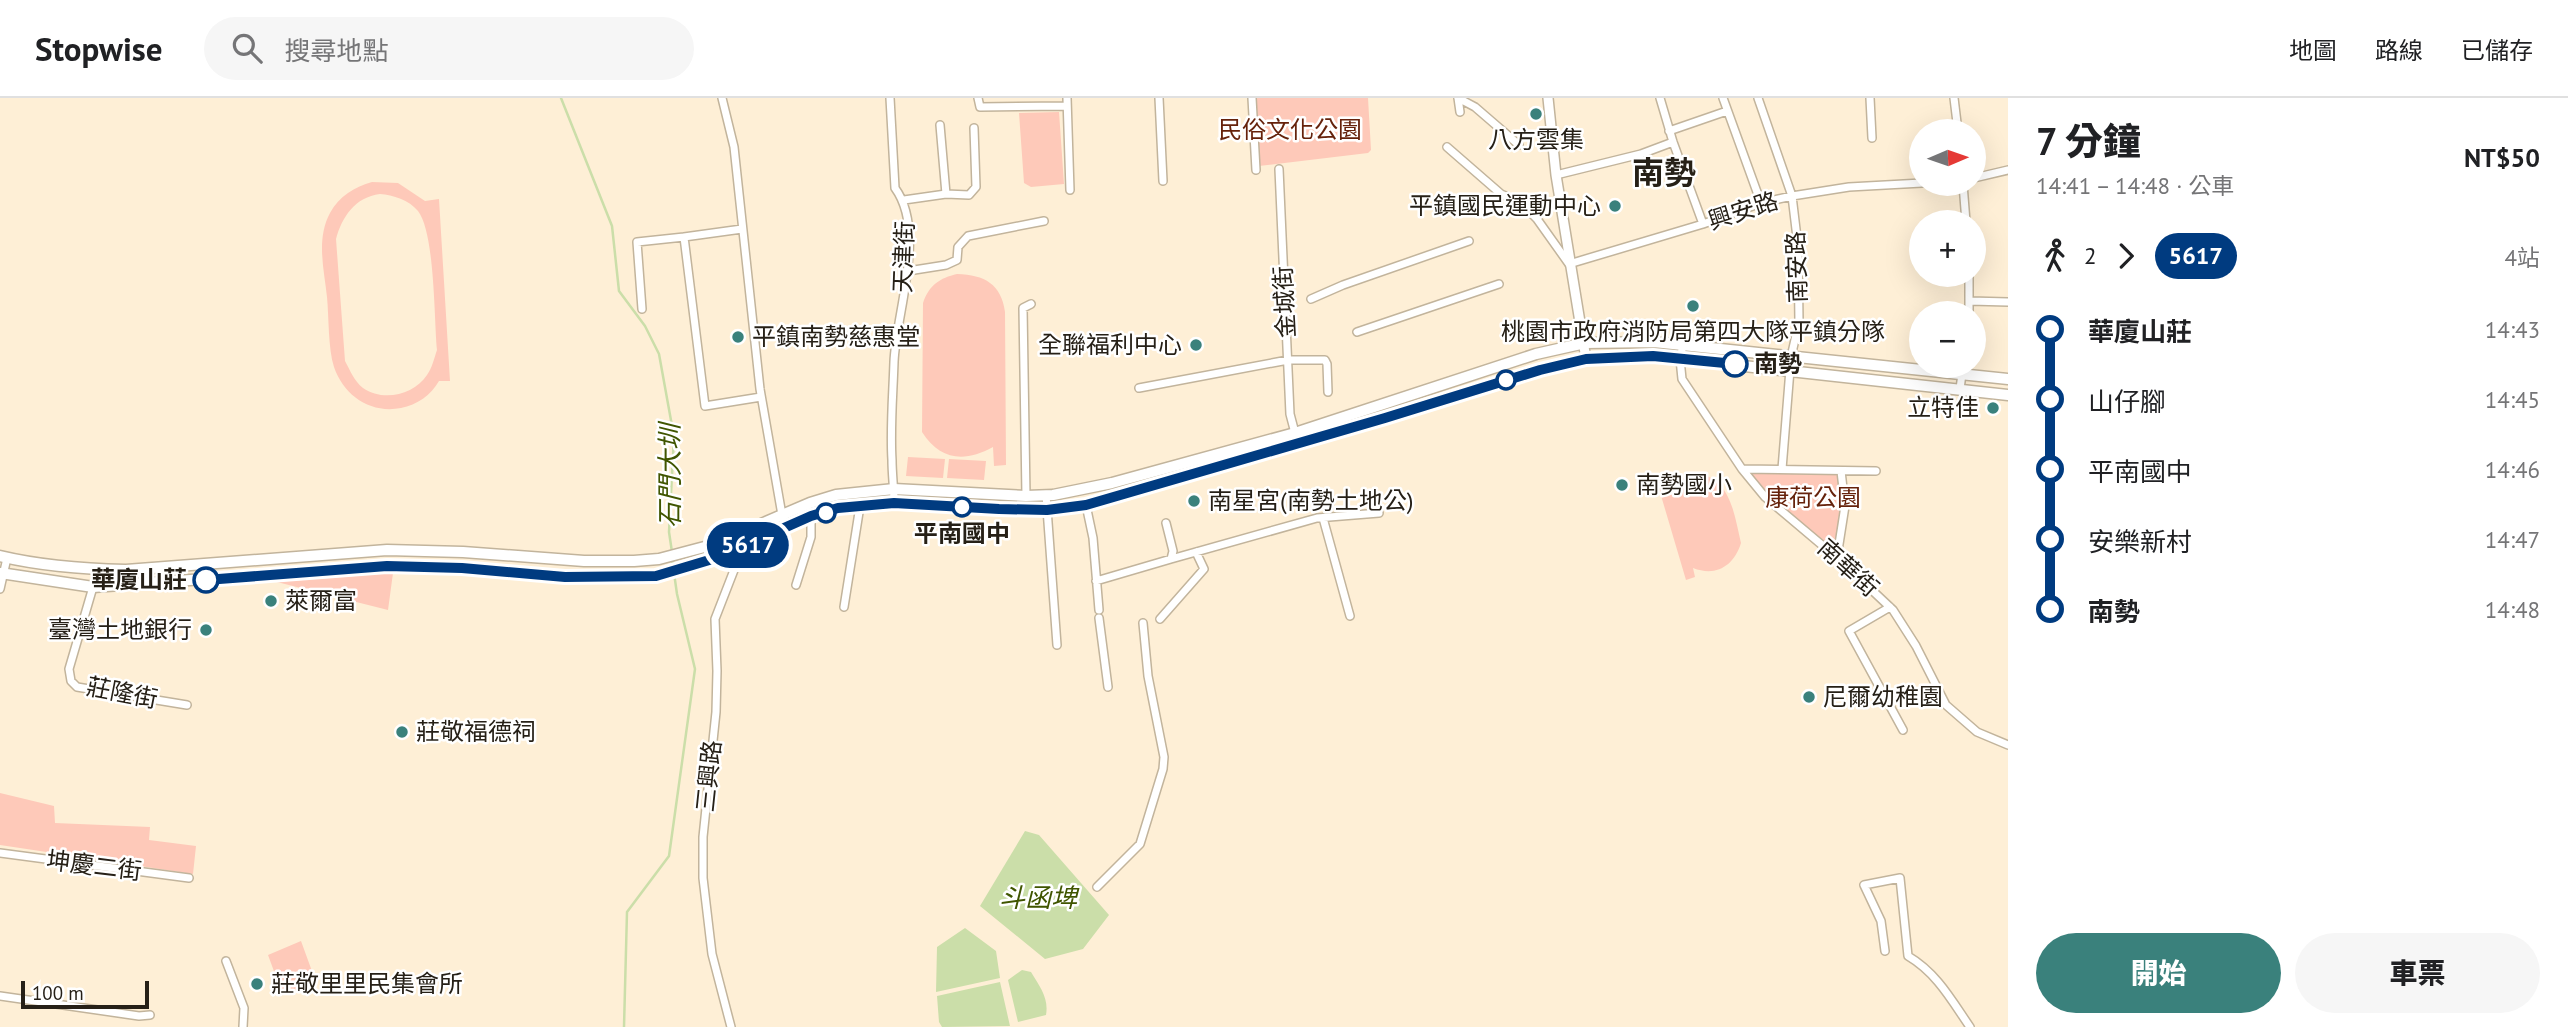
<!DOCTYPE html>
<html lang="zh-TW">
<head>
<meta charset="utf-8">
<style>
  :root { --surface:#fff; --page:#f6f6f6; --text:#202124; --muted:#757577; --line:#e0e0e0; --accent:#3a817c }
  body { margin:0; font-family:"PT Sans","Noto Sans TC",sans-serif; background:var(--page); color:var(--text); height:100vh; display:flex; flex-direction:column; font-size:26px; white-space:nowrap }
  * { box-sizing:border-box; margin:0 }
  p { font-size:23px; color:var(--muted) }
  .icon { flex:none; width:38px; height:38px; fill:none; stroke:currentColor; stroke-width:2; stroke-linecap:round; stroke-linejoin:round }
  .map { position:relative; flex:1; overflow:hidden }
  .drawer { display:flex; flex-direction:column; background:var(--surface); width:560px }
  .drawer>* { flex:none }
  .badge { padding:0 14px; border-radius:23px; font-size:24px; line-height:46px }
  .needle { width:46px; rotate:88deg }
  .controls { position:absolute; left:1909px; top:21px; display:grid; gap:14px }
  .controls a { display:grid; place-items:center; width:77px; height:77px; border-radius:50%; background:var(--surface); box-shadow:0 7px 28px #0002; font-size:35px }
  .scale { position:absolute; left:21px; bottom:18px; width:128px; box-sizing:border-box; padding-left:7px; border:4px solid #262017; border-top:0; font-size:19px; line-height:24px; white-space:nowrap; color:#262017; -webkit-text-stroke:5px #fff; paint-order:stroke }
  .map>.badge { position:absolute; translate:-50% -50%; box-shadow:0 0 0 4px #fff }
  .legs { display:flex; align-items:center; gap:10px; height:77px; padding:0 28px; font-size:23px }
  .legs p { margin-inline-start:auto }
  .overview { display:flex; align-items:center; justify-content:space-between; height:119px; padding:0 28px }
  h1 { font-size:38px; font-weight:800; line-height:52px }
  .action { display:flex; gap:14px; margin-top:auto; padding:14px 28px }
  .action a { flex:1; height:80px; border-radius:42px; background:var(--accent); color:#fff; font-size:28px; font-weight:800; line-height:80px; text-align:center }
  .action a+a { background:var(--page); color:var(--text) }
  ul { padding:0 28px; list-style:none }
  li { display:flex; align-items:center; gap:24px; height:70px; font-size:26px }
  li i { display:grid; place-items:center; width:10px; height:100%; margin:0 9px; background:currentColor }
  li i::after { content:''; width:18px; height:18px; margin:-9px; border:5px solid; border-radius:50%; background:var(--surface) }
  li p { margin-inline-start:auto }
  li:first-child i { background:linear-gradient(#0000 50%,currentColor 0) }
  li:last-child i { background:linear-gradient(currentColor 50%,#0000 0) }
  header { display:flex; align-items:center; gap:42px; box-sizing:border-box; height:98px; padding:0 35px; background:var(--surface); border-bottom:2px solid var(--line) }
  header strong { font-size:33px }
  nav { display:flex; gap:38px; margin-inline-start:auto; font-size:24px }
  .search { width:490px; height:63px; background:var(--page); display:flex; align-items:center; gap:18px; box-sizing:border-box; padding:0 24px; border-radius:38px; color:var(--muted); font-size:26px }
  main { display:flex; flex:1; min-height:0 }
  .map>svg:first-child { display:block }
  .green { fill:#fec9b9; fill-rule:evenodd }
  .water { fill:#cbdea9 }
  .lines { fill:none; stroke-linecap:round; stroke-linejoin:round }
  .stream { stroke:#cbdea9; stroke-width:2.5 }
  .minor-casing { stroke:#c2b49c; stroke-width:10 }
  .tertiary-casing { stroke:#c2b49c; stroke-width:12 }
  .secondary-casing { stroke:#c2b49c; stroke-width:13 }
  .minor { stroke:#fff; stroke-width:7 }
  .tertiary { stroke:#fff; stroke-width:9 }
  .secondary { stroke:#fff; stroke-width:10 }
  .line-1-casing { stroke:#fff; stroke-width:16 }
  .line-1 { stroke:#003b80; stroke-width:10 }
  .poi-dot { fill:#3a817c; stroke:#fff; stroke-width:2.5 }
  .stop-1-dot { fill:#fff; stroke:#003b80; stroke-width:3.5 }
  .labels { text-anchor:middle; stroke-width:5; stroke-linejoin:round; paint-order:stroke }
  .park-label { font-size:24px; fill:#66220b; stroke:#fff }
  .poi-label { font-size:24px; fill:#262017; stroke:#fff; text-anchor:start }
  .street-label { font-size:24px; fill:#262017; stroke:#fff }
  .stop-label { font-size:24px; font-weight:bold; fill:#262017; stroke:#fff; text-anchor:start }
  .water-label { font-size:26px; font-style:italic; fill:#405500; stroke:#fff }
  .district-label { font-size:32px; font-weight:bold; fill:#262017; stroke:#fff }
</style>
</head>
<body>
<header>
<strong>Stopwise</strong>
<div class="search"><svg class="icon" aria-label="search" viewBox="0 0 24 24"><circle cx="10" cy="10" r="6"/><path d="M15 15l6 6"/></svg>搜尋地點</div>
<nav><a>地圖</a><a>路線</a><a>已儲存</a></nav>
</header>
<main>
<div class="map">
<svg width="2008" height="929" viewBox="0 0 2008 929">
  <rect width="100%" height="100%" fill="#feefd6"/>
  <path class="green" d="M1256 0H1368L1371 52 1368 55 1259 68Z
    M1059 14 1064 86 1031 89 1024 85 1019 15Z
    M372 84 398 85 425 103 439 101 450 283H439C431 297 417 307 401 310 371 316 344 298 334 269 328 250 329 220 327 199 324 171 316 141 330 115 339 98 355 89 372 84ZM380 96C393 97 409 102 418 113 435 135 434 221 437 252 434 261 432 270 427 277 414 297 383 304 363 290 354 283 350 272 345 263L336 141C342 119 355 99 380 96Z
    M957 176C985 177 1001 186 1005 214L1006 367 994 368 993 349C964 365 940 362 922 334L923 205C929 187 940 180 957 176Z
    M908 359 945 361 943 380 906 378Z
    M949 361 986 363 984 382 947 380Z
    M1742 371 1841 373 1837 459Z
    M1695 375C1731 379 1734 416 1741 445 1734 468 1716 479 1693 470L1695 479 1686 482 1657 384 1666 382 1669 392 1678 382Z
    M393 475 388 512 277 484Z
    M0 695 54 708 55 725 150 729 149 742 196 748 193 776 0 747Z
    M301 843 317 887 282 895 268 857Z"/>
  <path class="water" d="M1025 733 1039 737 1109 817 1083 851 1045 861 980 808Z
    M965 830 996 853 1000 880 936 894 937 849Z
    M1022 872 1031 874C1040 889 1049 900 1046 917L1018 924 1008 882Z
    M1000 884 1010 928 942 929 939 924 937 898Z"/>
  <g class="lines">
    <path class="stream" d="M561 0 612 128 619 193 645 228 659 256 674 339 669 434 672 454
      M624 929 627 814 669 758 695 571 677 496 672 461"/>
    <g class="minor-casing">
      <path id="minor" d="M722 0 734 49 760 291 782 417 786 430
        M890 0 895 90C927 134 896 214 894 264 893 296 890 330 892 362 892 376 894 390 894 405
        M978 0 980 9 1067 8
        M1067 0 1070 92
        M1159 0 1163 83
        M1252 0 1256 72
        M1458 0 1475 9 1519 47
        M1458 0 1460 14
        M1660 0 1673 44 1703 126
        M1723 0 1761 105
        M1758 0 1792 98 1798 148 1799 224 1791 259 1782 371
        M1870 0 1872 40
        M1954 0 1958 33
        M940 27 946 96
        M1669 33 1727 13
        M1447 49 1501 96 1520 104 1537 121 1569 166 1703 126 1761 105 1792 98 1849 89 1922 85
        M1279 71 1290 316 1295 335
        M1556 77 1641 56 1673 44
        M1974 80 2008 72
        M1963 86 1966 124
        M904 102 946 96 969 97 976 89 974 30
        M742 131 684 139 705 308 761 299
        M908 173 946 167 957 162 958 149 968 138 1044 123
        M1969 177V215
        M1311 201 1343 187 1469 143
        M1970 203 2008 204
        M642 211 637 144 684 139
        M1357 234 1499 186
        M1683 247 1680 261 1682 281 1742 371 1765 399 1842 464 1893 512 1916 548 1946 607 1977 634 2008 647
        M1139 290 1288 262H1325L1327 266 1328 294
        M1960 291 1963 268
        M1742 371 1876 373
        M1046 397 1057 547
        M1026 398 1023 210 1031 206
        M1086 407 1093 440 1099 512
        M1323 420 1350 518
        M1837 459 1845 408 1841 373
        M1171 461 1317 420 1379 415
        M1096 483 1171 461 1173 453 1166 425
        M796 487 811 439V418
        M93 489 69 571 71 583 77 589 187 607
        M0 491 7 460
        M844 509 860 408
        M1890 509 1849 533 1903 632
        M1099 520 1108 589
        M1160 521 1204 471 1196 454
        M0 755 189 780
        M1097 789 1140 746 1163 671 1164 659 1148 578 1143 525
        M1885 853 1881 823 1864 787 1900 780 1908 858C1937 875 1952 903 1970 929
        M226 863 244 910 243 929
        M0 898 139 918 150 917
        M731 929 712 856 703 780V739L716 614 717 573 715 521 750 431"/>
    </g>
    <g class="tertiary-casing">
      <path id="tertiary" d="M1548 0 1556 77 1586 261"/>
    </g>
    <g class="secondary-casing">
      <path id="secondary" d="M0 458C42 468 83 471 126 472L387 452 463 454 584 463H634L659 461 712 447 810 405 836 397 894 391 1026 398 1053 397 1112 385 1295 335 1536 256 1585 245 1654 244 2008 281
        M0 475 93 489 387 468 462 470 565 479 656 478 716 460 811 418 838 410 894 405 999 411 1047 412 1086 407 1386 320 1540 272 1586 261 1653 258 2008 297"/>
    </g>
    <use href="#minor" class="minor"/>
    <use href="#tertiary" class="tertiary"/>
    <use href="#secondary" class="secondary"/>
  </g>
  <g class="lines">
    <g class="line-1-casing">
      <path id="line-1" d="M206 482 387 468 462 470 565 479 656 478 716 460 811 418 838 410 894 405 999 411 1047 412 1086 407 1385 320 1540 272 1586 261 1653 258 1735 266"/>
    </g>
    <use href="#line-1" class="line-1"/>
  </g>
  <g class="poi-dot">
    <circle cx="1536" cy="16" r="7"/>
    <circle cx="1615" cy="108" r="7"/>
    <circle cx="1693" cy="208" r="7"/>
    <circle cx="738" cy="239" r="7"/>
    <circle cx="1196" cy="247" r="7"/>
    <circle cx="1993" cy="310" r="7"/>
    <circle cx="1622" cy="387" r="7"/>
    <circle cx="1194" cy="403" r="7"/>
    <circle cx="271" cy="503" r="7"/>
    <circle cx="206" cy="532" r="7"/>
    <circle cx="1809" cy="599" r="7"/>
    <circle cx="402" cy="634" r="7"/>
    <circle cx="257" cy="886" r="7"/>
  </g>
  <g class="stop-1-dot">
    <circle cx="1735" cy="266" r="12"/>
    <circle cx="1506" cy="282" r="9"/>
    <circle cx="962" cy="409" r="9"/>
    <circle cx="826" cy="415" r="9"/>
    <circle cx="206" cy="482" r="12"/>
  </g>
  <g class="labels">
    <g class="park-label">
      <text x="1290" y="40">民俗文化公園</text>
      <text x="1813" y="408">康荷公園</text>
    </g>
    <g class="poi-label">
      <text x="1536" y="50" text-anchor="middle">八方雲集</text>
      <text x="1601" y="116" text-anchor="end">平鎮國民運動中心</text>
      <text x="1693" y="242" text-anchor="middle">桃園市政府消防局第四大隊平鎮分隊</text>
      <text x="752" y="247">平鎮南勢慈惠堂</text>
      <text x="1182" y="255" text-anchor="end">全聯福利中心</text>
      <text x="1979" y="318" text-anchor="end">立特佳</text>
      <text x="1636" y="395">南勢國小</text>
      <text x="1208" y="411">南星宮(南勢土地公)</text>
      <text x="285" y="511">萊爾富</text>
      <text x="192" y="540" text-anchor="end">臺灣土地銀行</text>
      <text x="1823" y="607">尼爾幼稚園</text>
      <text x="416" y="642">莊敬福德祠</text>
      <text x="271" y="894">莊敬里里民集會所</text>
    </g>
    <g class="street-label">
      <text transform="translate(1743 113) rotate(-18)" y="8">興安路</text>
      <text transform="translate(904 159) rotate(-88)" y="8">天津街</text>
      <text transform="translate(1797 169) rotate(-92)" y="8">南安路</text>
      <text transform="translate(1285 204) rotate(-93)" y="8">金城街</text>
      <text transform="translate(1848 470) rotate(42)" y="8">南華街</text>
      <text transform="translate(122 595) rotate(11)" y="8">莊隆街</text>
      <text transform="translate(709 678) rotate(-84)" y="8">三興路</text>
      <text transform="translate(94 768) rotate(7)" y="8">坤慶二街</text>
    </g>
    <g class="stop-label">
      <text x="1754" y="274">南勢</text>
      <text x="962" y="444" text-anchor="middle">平南國中</text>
      <text x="187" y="490" text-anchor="end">華廈山莊</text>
    </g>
    <g class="water-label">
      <text transform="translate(670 378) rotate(-90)" y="9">石門大圳</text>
      <text x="1038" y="809">斗函埤</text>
    </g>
    <g class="district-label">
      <text x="1664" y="86">南勢</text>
    </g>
  </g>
</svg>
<div class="controls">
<a><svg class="needle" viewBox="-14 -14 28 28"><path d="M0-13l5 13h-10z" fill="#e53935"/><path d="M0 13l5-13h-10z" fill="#757577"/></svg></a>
<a>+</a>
<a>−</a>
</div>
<div class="scale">100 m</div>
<b class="badge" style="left:748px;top:447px;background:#003b80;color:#fff">5617</b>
</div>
<section class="drawer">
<div class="overview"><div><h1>7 分鐘</h1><p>14:41 – 14:48 · 公車</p></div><b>NT$50</b></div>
<div class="legs"><svg class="icon" aria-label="walk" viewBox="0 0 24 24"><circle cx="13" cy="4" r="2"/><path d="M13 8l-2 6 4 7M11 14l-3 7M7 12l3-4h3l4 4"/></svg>2<svg class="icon" aria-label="forward" viewBox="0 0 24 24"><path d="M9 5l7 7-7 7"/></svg><b class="badge" style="background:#003b80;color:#fff">5617</b><p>4站</p></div>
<ul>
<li><i style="color:#003b80"></i><b>華廈山莊</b><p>14:43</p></li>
<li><i style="color:#003b80"></i><span>山仔腳</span><p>14:45</p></li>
<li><i style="color:#003b80"></i><span>平南國中</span><p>14:46</p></li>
<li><i style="color:#003b80"></i><span>安樂新村</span><p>14:47</p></li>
<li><i style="color:#003b80"></i><b>南勢</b><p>14:48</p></li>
</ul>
<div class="action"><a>開始</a><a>車票</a></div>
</section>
</main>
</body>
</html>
